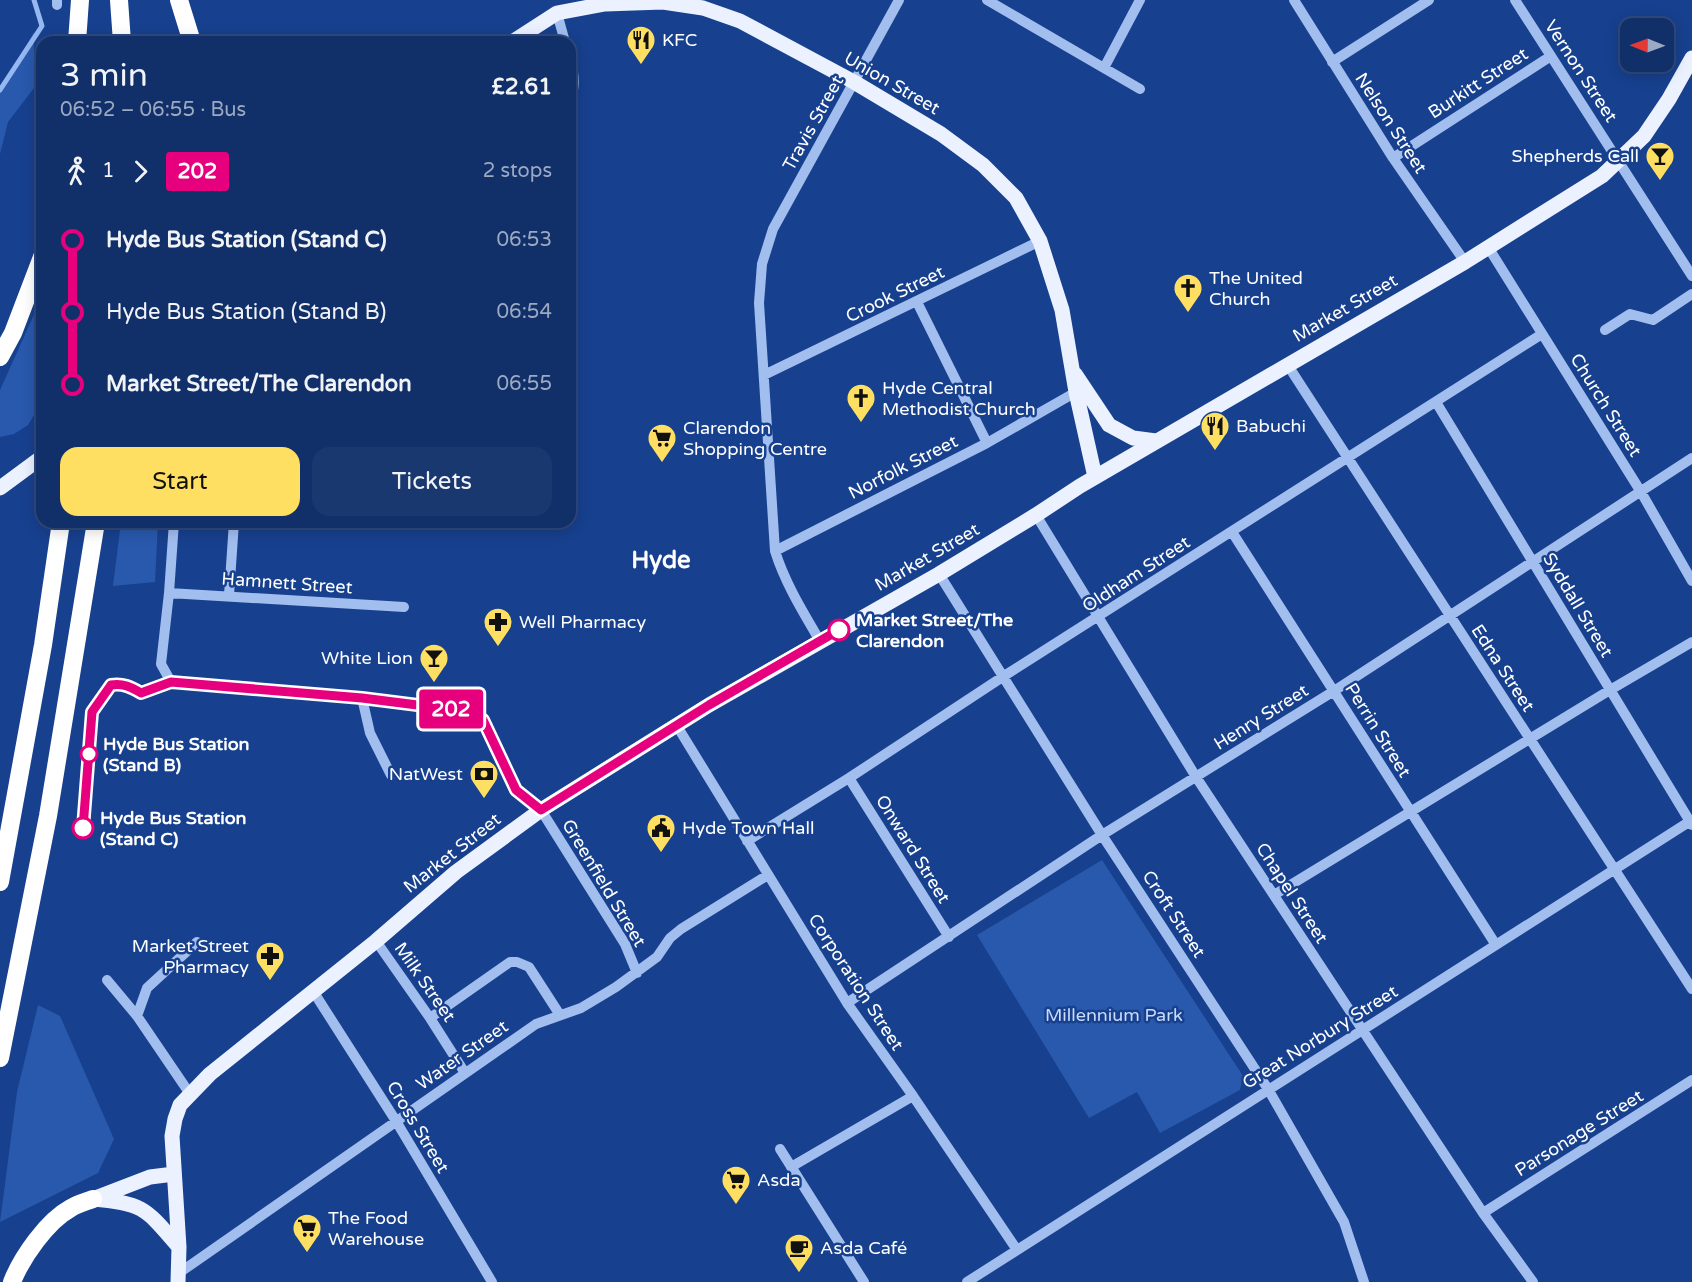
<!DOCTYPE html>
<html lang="en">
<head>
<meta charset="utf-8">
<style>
  :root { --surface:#11306a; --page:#1a3870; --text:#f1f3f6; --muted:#9ca9c1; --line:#304b7e; --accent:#ffdf61 }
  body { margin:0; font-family:"Varela Round",sans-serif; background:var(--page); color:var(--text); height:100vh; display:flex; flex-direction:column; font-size:22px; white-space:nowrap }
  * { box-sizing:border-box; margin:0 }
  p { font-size:20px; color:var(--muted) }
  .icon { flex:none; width:33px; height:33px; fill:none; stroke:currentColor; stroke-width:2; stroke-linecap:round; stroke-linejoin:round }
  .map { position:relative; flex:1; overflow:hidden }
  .drawer { position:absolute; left:36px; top:36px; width:540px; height:492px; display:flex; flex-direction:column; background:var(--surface); border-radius:18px; box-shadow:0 3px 15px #0003,0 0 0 2px var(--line) }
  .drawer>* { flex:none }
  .badge { padding:0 12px; border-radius:4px; font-size:21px; line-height:39px }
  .needle { width:39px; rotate:271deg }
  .buttons { position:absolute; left:1620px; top:18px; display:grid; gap:12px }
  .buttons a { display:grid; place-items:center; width:54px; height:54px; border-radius:12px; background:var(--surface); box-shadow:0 3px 15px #0003,0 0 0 2px var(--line); font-size:30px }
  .map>.badge { position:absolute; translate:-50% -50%; box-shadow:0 0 0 3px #fff }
  .legs { display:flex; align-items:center; gap:9px; height:66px; padding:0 24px; font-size:20px }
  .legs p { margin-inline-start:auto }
  .head { display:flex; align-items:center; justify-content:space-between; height:102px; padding:0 24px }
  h1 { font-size:33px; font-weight:600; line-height:45px }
  .cta { display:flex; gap:12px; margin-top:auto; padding:12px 24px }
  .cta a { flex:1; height:69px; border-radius:18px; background:var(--accent); color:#111; font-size:24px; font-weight:600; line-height:69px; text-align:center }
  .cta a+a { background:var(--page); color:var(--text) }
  ul { padding:0 24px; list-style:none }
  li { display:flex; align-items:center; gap:21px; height:72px; font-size:22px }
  li i { display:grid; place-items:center; width:9px; height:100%; margin:0 8px; background:currentColor }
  li i::after { content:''; width:15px; height:15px; margin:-8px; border:4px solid; border-radius:50%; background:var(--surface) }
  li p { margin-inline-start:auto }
  li:first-child i { background:linear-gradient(#0000 50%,currentColor 0) }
  li:last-child i { background:linear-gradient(currentColor 50%,#0000 0) }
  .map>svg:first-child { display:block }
  .green { fill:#2959ad }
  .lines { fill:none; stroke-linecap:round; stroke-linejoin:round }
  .stream { stroke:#95b8f2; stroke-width:5 }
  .minor { stroke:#a2beef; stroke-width:10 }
  .major { stroke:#ebf1ff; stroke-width:15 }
  .highway { stroke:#fff; stroke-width:18 }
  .line-1-casing { stroke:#fff; stroke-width:14 }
  .line-1 { stroke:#e6007e; stroke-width:9 }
  .stop-1-dot { fill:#fff; stroke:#e6007e; stroke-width:3 }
  .labels { text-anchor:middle; stroke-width:5; stroke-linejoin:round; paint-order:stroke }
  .poi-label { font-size:18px; fill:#fff; stroke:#17408e; text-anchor:start }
  .street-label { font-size:18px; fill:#fff; stroke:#17408e }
  .stop-label { font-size:18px; font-weight:bold; fill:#fff; stroke:#17408e; text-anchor:start }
  .park-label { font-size:18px; fill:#c9dbfb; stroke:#17408e }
  .district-label { font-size:24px; font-weight:bold; fill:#fff; stroke:#17408e }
</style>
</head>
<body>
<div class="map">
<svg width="1692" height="1282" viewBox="0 0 1692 1282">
  <rect width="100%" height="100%" fill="#17408e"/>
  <path class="green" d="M34 32V88L8 122 0 154V89Z
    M42 297V402L28 425 14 434 0 437V390Z
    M121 522H158L155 582 113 586Z
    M1102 860 1243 1076 1240 1090 1160 1133 1137 1092 1089 1118 977 935Z
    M38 1005 60 1016 114 1139 98 1173 0 1222 17 1092Z"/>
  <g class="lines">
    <path class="stream" d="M0 90 42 26 34 0"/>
    <path class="minor" d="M57 0V5
      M987 0 1140 89
      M1294 0 1393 158 1465 262
      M1515 0 1692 276
      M557 13 565 42
      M570 58C574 72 576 87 570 101
      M1332 62 1429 0
      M1104 68 1140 0
      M1393 158 1551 56
      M1488 247 1641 492 1692 581
      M917 302 987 443
      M1605 330 1630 314 1653 320 1692 294
      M1287 364 1692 989
      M764 375 1040 241
      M1436 402 1692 825
      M1036 515 1196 777 1483 1213 1533 1282
      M174 522 169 593 161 664 171 682 362 698 463 710 473 712 483 720 516 790 541 810 625 944 637 973
      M1232 532 1496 945
      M775 551 987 443 1076 392
      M939 574 1102 835 1268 1089 1344 1222 1364 1282
      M169 593 404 607
      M229 595 234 522
      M820 641C803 612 785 583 775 551L759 303 762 264 773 229 899 0
      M362 698 370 733 391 775
      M677 726 847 1003 913 1096 1017 1250
      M849 778 949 937
      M747 841 849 778 1004 676 1542 334
      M1274 895 1610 690 1692 642
      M376 941 430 1018 465 1073
      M107 980 137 1016 190 1094
      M313 991 396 1121 492 1282
      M847 1003 1102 835 1334 691 1692 458
      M137 1016 147 988 197 942
      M430 1018 510 962H517L529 967 560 1015
      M780 1149 864 1282
      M791 1167 913 1096
      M1483 1213 1692 1080
      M179 1273 536 1024 581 1008 616 987 657 957 670 938 681 929 768 875
      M967 1282 1692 820"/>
    <path class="major" d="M512 42 557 13 605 4 663 2 703 8 740 21 854 82 941 134 983 165 1016 198 1040 241 1062 310 1076 392 1095 477
      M1075 374 1109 425 1133 438 1156 441
      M0 488 42 457
      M98 1197 150 1177 174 1174
      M93 1199C144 1203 146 1209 179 1247
      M178 1282 179 1247 172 1136 175 1119 180 1105 210 1074 376 941 456 872 541 810 709 705 939 574 1036 515 1080 486 1465 262 1602 176 1644 136 1669 99 1692 58"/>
    <path class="highway" d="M119 0 122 42
      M179 0 192 42
      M77 42 80 0
      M0 357 13 333 42 257
      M0 882 43 645 61 522
      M0 1058 48 816 96 522
      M12 1282C22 1257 47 1221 71 1208 77 1204 85 1202 93 1199"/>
  </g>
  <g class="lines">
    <g class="line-1-casing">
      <path id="line-1" d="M83 828 92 712 111 685C123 683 131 687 141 693L171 682 362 698 473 712 483 720 516 790 541 810 709 705 839 630"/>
    </g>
    <use href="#line-1" class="line-1"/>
  </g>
  <defs>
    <g id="restaurant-pin" transform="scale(1.5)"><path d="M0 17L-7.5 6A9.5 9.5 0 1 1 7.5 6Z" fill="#ffdf61" stroke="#17408e"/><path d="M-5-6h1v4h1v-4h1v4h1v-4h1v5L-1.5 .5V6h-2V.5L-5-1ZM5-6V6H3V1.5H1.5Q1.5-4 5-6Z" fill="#111"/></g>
    <g id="bar-pin" transform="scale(1.5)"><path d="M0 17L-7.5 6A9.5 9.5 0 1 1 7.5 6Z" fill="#ffdf61" stroke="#17408e"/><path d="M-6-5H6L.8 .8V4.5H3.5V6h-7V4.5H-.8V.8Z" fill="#111"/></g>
    <g id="church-pin" transform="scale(1.5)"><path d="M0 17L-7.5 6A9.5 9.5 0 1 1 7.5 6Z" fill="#ffdf61" stroke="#17408e"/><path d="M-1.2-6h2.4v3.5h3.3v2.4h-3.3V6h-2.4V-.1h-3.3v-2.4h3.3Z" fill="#111"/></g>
    <g id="supermarket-pin" transform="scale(1.5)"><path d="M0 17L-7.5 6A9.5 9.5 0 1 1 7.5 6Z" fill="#ffdf61" stroke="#17408e"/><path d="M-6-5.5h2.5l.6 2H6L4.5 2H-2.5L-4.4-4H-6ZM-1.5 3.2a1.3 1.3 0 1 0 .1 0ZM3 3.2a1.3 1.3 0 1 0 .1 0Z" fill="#111"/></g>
    <g id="pharmacy-pin" transform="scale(1.5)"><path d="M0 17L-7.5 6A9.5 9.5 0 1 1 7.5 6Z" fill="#ffdf61" stroke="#17408e"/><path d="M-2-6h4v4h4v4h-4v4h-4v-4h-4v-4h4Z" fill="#111"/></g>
    <g id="bank-pin" transform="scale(1.5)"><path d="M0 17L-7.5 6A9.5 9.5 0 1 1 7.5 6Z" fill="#ffdf61" stroke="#17408e"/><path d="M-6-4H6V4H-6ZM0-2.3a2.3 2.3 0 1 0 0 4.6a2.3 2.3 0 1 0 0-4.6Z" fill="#111"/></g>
    <g id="civic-pin" transform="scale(1.5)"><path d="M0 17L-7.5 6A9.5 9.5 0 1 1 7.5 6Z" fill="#ffdf61" stroke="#17408e"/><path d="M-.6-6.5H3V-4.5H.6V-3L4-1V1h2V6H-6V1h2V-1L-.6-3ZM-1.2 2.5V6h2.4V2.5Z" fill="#111"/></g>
    <g id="cafe-pin" transform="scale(1.5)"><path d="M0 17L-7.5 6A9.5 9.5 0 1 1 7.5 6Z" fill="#ffdf61" stroke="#17408e"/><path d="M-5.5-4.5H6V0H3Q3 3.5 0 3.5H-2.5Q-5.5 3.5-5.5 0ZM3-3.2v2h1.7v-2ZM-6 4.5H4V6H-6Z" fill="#111"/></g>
  </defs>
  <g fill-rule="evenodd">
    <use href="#restaurant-pin" x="641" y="40"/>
    <use href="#bar-pin" x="1660" y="156"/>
    <use href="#church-pin" x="1188" y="288"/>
    <use href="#church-pin" x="861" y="398"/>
    <use href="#restaurant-pin" x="1215" y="426"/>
    <use href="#supermarket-pin" x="662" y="438"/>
    <use href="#pharmacy-pin" x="498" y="622"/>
    <use href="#bar-pin" x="434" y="658"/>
    <use href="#bank-pin" x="484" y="774"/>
    <use href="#civic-pin" x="661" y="828"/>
    <use href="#pharmacy-pin" x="270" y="956"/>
    <use href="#supermarket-pin" x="736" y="1180"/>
    <use href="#supermarket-pin" x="307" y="1228"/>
    <use href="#cafe-pin" x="799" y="1248"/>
  </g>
  <g class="stop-1-dot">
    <circle cx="839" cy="630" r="10"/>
    <circle cx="89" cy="754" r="8"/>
    <circle cx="83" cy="828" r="10"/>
  </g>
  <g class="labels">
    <g class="poi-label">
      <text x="662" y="46">KFC</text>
      <text x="1639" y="162" text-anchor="end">Shepherds Call</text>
      <text x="1209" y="284">The United<tspan x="1209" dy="21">Church</tspan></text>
      <text x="882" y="394">Hyde Central<tspan x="882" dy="21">Methodist Church</tspan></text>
      <text x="1236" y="432">Babuchi</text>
      <text x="683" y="434">Clarendon<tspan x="683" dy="21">Shopping Centre</tspan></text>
      <text x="519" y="628">Well Pharmacy</text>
      <text x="413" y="664" text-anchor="end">White Lion</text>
      <text x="463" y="780" text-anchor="end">NatWest</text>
      <text x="682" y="834">Hyde Town Hall</text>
      <text x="249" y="952" text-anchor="end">Market Street<tspan x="249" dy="21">Pharmacy</tspan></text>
      <text x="757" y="1186">Asda</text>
      <text x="328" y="1224">The Food<tspan x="328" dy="21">Warehouse</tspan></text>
      <text x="820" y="1254">Asda Café</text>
    </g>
    <g class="street-label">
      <text transform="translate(1581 71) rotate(57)" y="6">Vernon Street</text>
      <text transform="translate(892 83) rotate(30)" y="6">Union Street</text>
      <text transform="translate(1478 83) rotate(-33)" y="6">Burkitt Street</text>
      <text transform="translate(813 123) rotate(-61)" y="6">Travis Street</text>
      <text transform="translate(1391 123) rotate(57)" y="6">Nelson Street</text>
      <text transform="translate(895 294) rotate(-26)" y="6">Crook Street</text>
      <text transform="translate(1345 308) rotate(-30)" y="6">Market Street</text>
      <text transform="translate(1606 405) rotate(58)" y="6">Church Street</text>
      <text transform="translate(903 467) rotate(-27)" y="6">Norfolk Street</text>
      <text transform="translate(927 557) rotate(-30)" y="6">Market Street</text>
      <text transform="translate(1136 574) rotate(-33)" y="6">Oldham Street</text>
      <text transform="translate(287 583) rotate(4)" y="6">Hamnett Street</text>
      <text transform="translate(1578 605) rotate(59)" y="6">Syddall Street</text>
      <text transform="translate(1503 668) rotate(57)" y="6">Edna Street</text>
      <text transform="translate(1261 717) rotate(-32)" y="6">Henry Street</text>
      <text transform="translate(1378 730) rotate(58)" y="6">Perrin Street</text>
      <text transform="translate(913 849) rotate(58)" y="6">Onward Street</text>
      <text transform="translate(452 853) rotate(-38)" y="6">Market Street</text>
      <text transform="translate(604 883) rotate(59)" y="6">Greenfield Street</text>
      <text transform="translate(1292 893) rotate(57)" y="6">Chapel Street</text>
      <text transform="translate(1174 914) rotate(57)" y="6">Croft Street</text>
      <text transform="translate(425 982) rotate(55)" y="6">Milk Street</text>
      <text transform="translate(856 982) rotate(57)" y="6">Corporation Street</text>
      <text transform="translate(1320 1037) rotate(-32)" y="6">Great Norbury Street</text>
      <text transform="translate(462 1055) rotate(-35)" y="6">Water Street</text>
      <text transform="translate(418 1127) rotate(59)" y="6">Cross Street</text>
      <text transform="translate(1579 1133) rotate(-32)" y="6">Parsonage Street</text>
    </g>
    <g class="stop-label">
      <text x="856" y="626">Market Street/The<tspan x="856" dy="21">Clarendon</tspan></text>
      <text x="103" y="750">Hyde Bus Station<tspan x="103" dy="21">(Stand B)</tspan></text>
      <text x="100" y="824">Hyde Bus Station<tspan x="100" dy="21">(Stand C)</tspan></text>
    </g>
    <g class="park-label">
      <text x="1114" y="1021">Millennium Park</text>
    </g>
    <g class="district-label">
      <text x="661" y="568">Hyde</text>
    </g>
  </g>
</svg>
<div class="buttons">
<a><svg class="needle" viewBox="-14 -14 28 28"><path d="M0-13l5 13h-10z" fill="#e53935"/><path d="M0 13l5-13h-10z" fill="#9ca9c1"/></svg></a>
</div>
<b class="badge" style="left:451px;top:709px;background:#e6007e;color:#fff">202</b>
<section class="drawer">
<div class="head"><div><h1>3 min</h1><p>06:52 – 06:55 · Bus</p></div><b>£2.61</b></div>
<div class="legs"><svg class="icon" aria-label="walk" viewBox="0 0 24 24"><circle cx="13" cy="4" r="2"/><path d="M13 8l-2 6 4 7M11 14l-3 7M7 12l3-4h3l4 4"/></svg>1<svg class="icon" aria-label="forward" viewBox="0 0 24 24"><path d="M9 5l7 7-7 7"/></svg><b class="badge" style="background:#e6007e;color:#fff">202</b><p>2 stops</p></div>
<ul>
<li><i style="color:#e6007e"></i><b>Hyde Bus Station (Stand C)</b><p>06:53</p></li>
<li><i style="color:#e6007e"></i><span>Hyde Bus Station (Stand B)</span><p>06:54</p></li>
<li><i style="color:#e6007e"></i><b>Market Street/The Clarendon</b><p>06:55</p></li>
</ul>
<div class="cta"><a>Start</a><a>Tickets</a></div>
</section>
</div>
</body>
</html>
